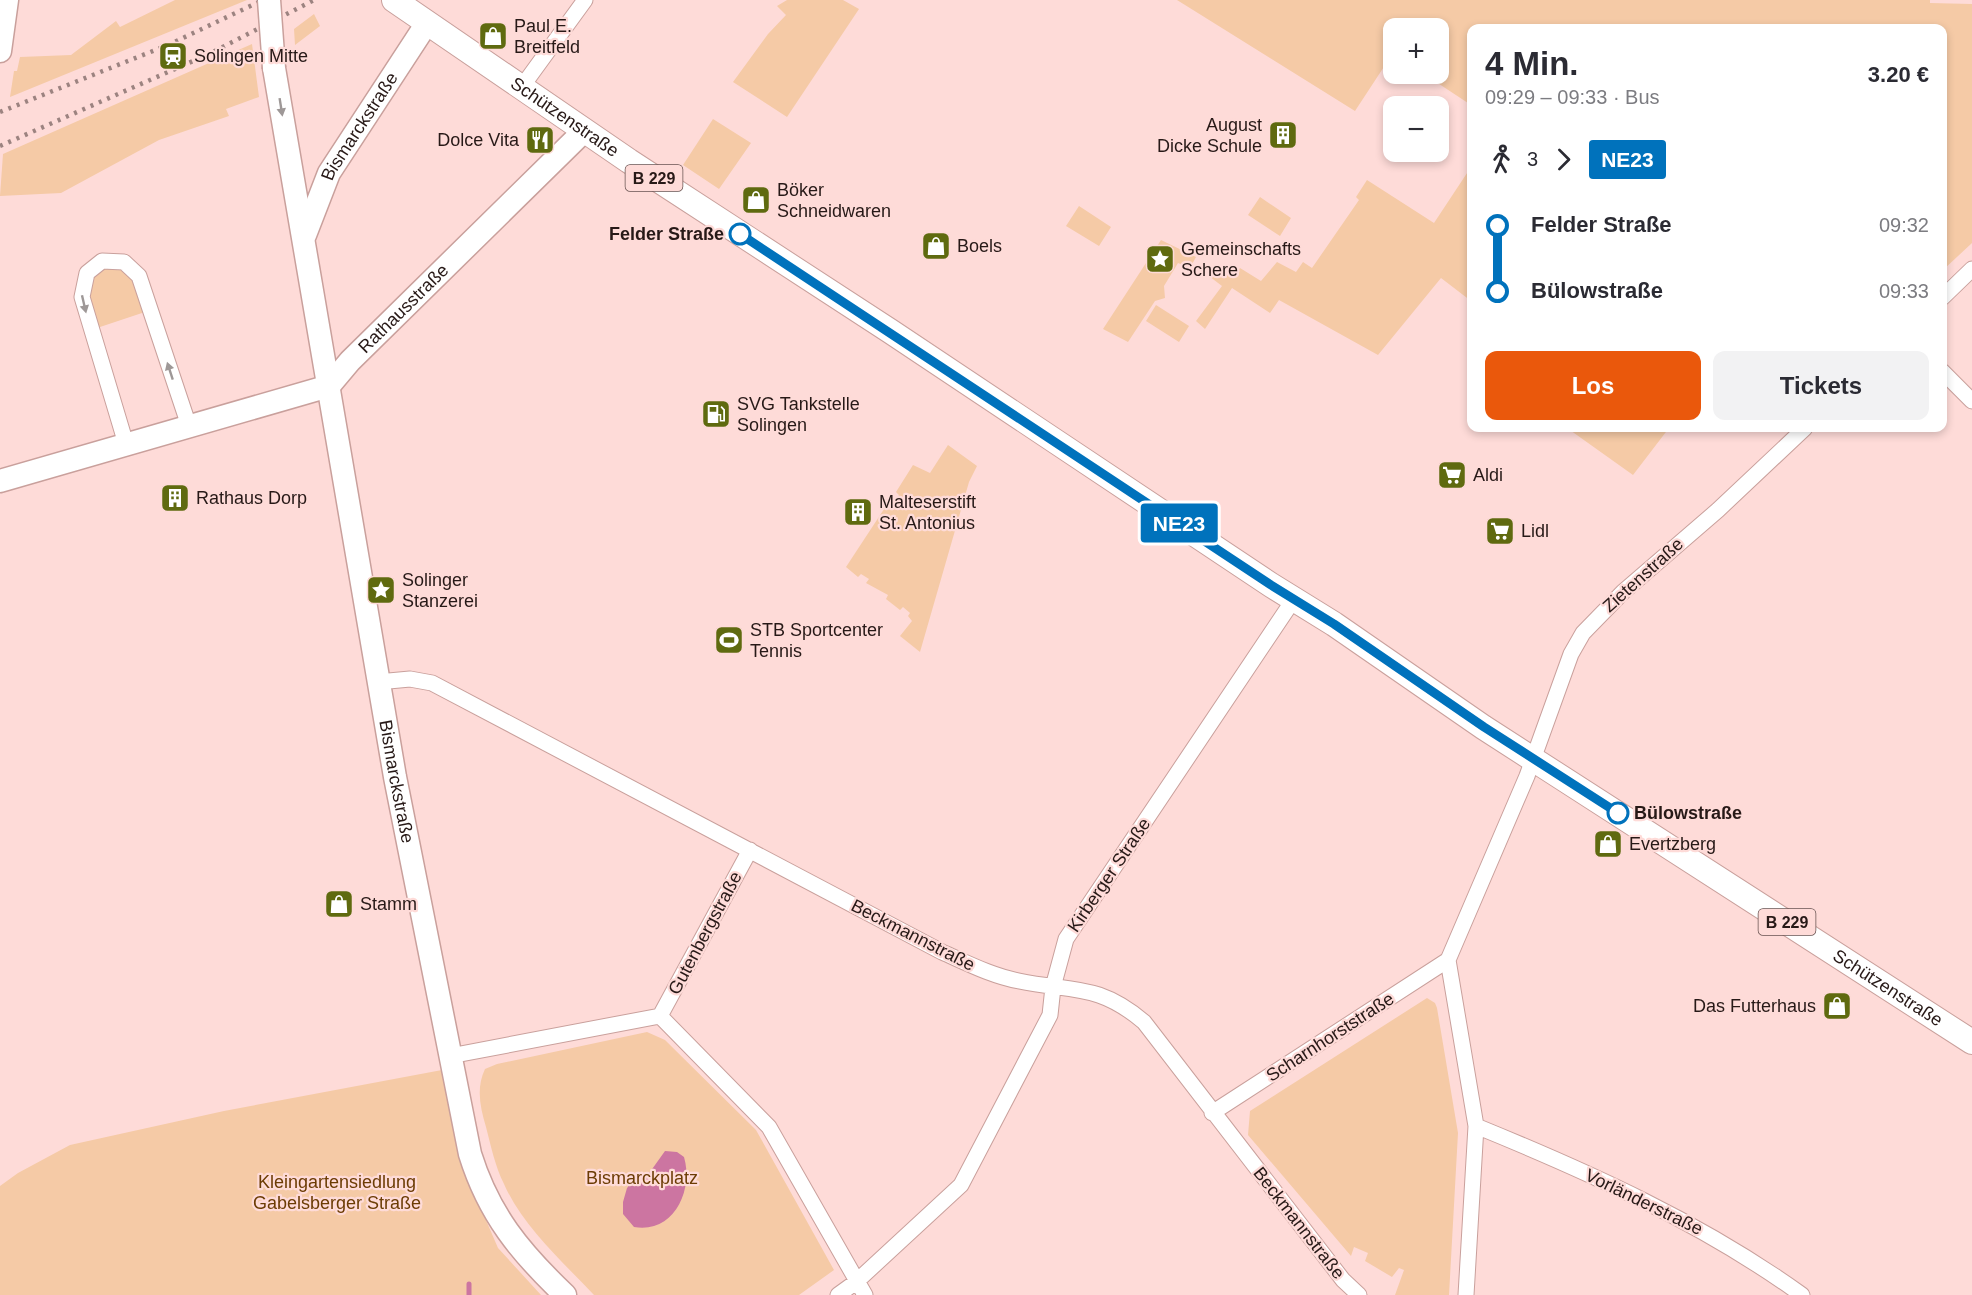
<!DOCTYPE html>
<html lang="de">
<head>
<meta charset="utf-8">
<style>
  :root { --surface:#fff; --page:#f2f2f3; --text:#2b2b33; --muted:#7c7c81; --accent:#ea580c }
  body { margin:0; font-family:Arial,sans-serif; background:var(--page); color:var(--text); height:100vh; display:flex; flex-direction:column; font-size:22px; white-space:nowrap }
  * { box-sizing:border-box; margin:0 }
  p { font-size:20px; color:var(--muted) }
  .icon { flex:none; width:33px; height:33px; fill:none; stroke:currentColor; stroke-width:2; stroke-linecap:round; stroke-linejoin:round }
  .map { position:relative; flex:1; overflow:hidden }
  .drawer { position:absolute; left:1467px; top:24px; width:480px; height:408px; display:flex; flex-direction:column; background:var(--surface); border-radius:12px; box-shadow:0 3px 9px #0003 }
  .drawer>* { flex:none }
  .badge { padding:0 12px; border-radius:4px; font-size:21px; line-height:39px }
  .tools { position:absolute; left:1383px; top:18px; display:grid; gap:12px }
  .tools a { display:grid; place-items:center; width:66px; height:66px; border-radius:12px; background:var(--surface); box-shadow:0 3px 9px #0003; font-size:30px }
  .map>.badge { position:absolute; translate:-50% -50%; box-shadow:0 0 0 3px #fff }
  .legs { display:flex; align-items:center; gap:9px; height:66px; padding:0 18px; font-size:20px }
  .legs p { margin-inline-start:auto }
  .summary { display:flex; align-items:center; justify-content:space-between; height:102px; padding:0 18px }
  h1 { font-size:33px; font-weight:600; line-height:45px }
  .button { display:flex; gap:12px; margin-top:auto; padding:12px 18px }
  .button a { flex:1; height:69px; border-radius:12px; background:var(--accent); color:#fff; font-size:24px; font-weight:600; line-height:69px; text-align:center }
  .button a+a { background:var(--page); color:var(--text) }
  ul { padding:0 18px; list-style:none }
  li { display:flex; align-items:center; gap:21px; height:66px; font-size:22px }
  li i { display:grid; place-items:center; width:9px; height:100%; margin:0 8px; background:currentColor }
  li i::after { content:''; width:15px; height:15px; margin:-8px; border:4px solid; border-radius:50%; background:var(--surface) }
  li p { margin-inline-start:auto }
  li:first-child i { background:linear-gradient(#0000 50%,currentColor 0) }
  li:last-child i { background:linear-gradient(currentColor 50%,#0000 0) }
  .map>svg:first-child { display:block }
  .green { fill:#f5caa6 }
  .water { fill:#cc75a1 }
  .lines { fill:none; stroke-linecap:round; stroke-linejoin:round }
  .stream { stroke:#cc75a1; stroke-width:5 }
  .street-casing { stroke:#c9a09c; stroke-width:17 }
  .secondary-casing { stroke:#c9a09c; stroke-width:25 }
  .primary-casing { stroke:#c9a09c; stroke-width:26 }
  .street { stroke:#fff; stroke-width:15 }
  .secondary { stroke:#fff; stroke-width:22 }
  .primary { stroke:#fff; stroke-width:24 }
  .rail { stroke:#9c8380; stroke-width:4.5; stroke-dasharray:3 6; stroke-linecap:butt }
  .secondary-bridge-casing { stroke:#c9a09c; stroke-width:25; stroke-linecap:butt }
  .secondary-bridge { stroke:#fff; stroke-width:22 }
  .oneway { fill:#9e9897 }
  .line-1-casing { stroke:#fff; stroke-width:14 }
  .line-1 { stroke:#0072bc; stroke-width:9 }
  .stop-1-dot { fill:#fff; stroke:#0072bc; stroke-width:3 }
  .labels { text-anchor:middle; stroke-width:4.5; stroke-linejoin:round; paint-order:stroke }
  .shield { fill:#fedbd8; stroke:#685351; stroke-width:1.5 }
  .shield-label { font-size:16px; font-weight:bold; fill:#271917 }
  .poi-label { font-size:18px; fill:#271917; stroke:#fedbd8; text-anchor:start }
  .street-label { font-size:18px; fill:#271917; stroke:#fedbd8 }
  .stop-label { font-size:18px; font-weight:bold; fill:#271917; stroke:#fedbd8; text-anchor:end }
  .park-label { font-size:18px; fill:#6c3c04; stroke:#fedbd8 }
</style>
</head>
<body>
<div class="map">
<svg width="1972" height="1295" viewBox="0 0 1972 1295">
  <rect width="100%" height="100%" fill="#fedbd8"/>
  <path class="green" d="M175 0H247L10 97 14 71H17L20 57 71 55 116 21 120 27Z
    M787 0H843L859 9 787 117 733 82 768 34 786 15 777 6Z
    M1177 0H1930V3L1972 4V243L1943 270 1942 28H1472L1471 105 1424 74H1438V28H1394L1393 53 1355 111Z
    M314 14 320 26 295 45 294 29Z
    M252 44 259 97 226 109 229 116 159 140 61 193 0 196 3 154Z
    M713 119 751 143 719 189 683 165Z
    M1471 167V301L1441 278 1378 355 1279 300 1270 313 1232 288 1205 329 1196 321 1222 286 1201 270 1205 263 1233 278 1240 268 1261 281 1277 262 1296 272 1303 262 1312 268 1359 200 1356 197 1367 180 1434 223Z
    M1260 197 1291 218 1280 236 1248 215Z
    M1079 206 1111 227 1099 246 1066 226Z
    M1161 240 1196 257 1190 268 1178 263 1164 286 1165 298 1155 301 1128 342 1103 329Z
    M111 264 131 274 145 312 97 328 86 291 91 275Z
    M1156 305 1189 326 1179 342 1146 321Z
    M1567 428H1669L1633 475Z
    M948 445 977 466 969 482 920 652 900 636 912 621 908 616 910 613 903 607 900 610 886 599 888 595 866 583 869 579 861 574 858 577 846 567 888 503 892 505 899 495 896 492 913 465 930 473Z
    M1427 998 1435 1003 1437 1008 1458 1133 1449 1295H1395L1404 1270 1399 1268 1392 1277 1365 1261 1368 1253 1354 1247 1351 1256 1248 1135 1250 1111Z
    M647 1032 665 1040 756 1130 834 1270 799 1295H594C562 1261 523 1227 504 1184 495 1166 491 1146 486 1127 480 1107 476 1088 485 1069L497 1064Z
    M442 1070 470 1183 498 1248 541 1295H0V1186L18 1173 70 1145 224 1111Z"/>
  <path class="water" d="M665 1151 677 1152 684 1157C694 1191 673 1234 634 1227L623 1214V1202L627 1188 634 1180 650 1172Z"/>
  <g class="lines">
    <path class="stream" d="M469 1284V1295"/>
    <g class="street-casing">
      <path id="street" d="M521 88 585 0
        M1942 298 1972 269
        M1942 371 1972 401
        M126 444 82 297 87 273 102 261 124 262 139 276 189 426
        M378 682 410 679 432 683 942 952C967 963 992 976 1019 981 1072 992 1098 983 1144 1022L1343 1280 1359 1295
        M660 1016 750 850
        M450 1056 660 1016 769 1127 865 1295
        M1212 1113 1448 960
        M1476 1126C1591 1173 1702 1223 1802 1295
        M838 1295 856 1282 961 1185 1050 1015 1053 987 1066 939 1294 599
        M1466 1295 1476 1126 1448 960 1527 776 1571 654 1583 633 1623 592 1718 510 1805 428"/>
    </g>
    <g class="secondary-casing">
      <g id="secondary">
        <path d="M0 51 7 0"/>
        <path id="s1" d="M274 68 395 777 470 1154C489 1215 520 1252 565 1295"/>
        <path id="s2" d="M305 235 329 173 427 23"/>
        <path id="s3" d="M0 481 329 386 350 361 584 131"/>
      </g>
    </g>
    <g class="primary-casing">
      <g id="primary">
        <path id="s4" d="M394 0 629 161 890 331 1271 585 1334 624 1483 727 1972 1042"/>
      </g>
    </g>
    <use href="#street" class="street"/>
    <use href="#secondary" class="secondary"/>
    <use href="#primary" class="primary"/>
    <path class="rail" d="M0 112 168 45 263 0
      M0 146 209 54 314 0"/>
    <g class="secondary-bridge-casing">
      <path id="secondary-bridge" d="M269 0 274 68"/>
    </g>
    <use href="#secondary-bridge" class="secondary-bridge"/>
  </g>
  <defs><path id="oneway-solid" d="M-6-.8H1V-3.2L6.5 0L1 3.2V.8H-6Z" transform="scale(1.5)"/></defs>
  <g class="oneway">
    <use href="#oneway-solid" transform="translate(281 107) rotate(81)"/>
    <use href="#oneway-solid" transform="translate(84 304) rotate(77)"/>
    <use href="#oneway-solid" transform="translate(170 371) rotate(-108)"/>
  </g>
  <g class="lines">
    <g class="line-1-casing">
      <path id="line-1" d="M740 234 1271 585 1334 624 1484 727 1618 813"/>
    </g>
    <use href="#line-1" class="line-1"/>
  </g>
  <defs>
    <g id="shop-square" transform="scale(1.5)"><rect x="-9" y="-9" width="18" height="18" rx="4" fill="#5f6a0f" stroke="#fedbd8"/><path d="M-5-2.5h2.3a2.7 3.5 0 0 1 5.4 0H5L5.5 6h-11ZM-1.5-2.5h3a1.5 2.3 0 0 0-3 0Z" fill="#fff"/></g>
    <g id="station-square" transform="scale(1.5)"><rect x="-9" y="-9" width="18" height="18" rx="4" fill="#5f6a0f" stroke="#fedbd8"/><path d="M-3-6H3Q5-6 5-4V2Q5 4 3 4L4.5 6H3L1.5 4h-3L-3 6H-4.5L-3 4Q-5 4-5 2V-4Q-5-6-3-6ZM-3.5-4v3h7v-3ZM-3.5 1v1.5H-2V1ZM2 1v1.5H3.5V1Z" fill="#fff"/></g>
    <g id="building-square" transform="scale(1.5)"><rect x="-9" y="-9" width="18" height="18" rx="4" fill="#5f6a0f" stroke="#fedbd8"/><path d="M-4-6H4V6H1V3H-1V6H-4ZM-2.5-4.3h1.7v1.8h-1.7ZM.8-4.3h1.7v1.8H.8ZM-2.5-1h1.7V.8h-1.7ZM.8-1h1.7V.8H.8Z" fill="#fff"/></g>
    <g id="restaurant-square" transform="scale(1.5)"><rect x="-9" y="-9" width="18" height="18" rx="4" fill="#5f6a0f" stroke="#fedbd8"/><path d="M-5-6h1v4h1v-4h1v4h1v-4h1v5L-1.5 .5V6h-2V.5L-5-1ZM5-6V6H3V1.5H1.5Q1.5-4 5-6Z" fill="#fff"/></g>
    <g id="sight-square" transform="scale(1.5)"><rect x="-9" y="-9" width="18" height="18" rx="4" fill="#5f6a0f" stroke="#fedbd8"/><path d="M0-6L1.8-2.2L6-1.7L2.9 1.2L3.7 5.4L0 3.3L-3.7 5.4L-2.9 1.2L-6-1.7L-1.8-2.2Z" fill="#fff"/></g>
    <g id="fuel-square" transform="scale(1.5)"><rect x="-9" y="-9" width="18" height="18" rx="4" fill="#5f6a0f" stroke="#fedbd8"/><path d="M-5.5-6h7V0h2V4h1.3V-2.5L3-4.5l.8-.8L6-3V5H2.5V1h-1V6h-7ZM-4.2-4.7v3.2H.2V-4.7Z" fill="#fff"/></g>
    <g id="supermarket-square" transform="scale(1.5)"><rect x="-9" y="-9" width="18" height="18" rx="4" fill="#5f6a0f" stroke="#fedbd8"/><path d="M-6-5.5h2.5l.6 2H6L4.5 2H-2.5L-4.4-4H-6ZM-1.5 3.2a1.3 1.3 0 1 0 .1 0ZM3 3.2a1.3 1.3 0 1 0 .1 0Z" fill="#fff"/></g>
    <g id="stadium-square" transform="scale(1.5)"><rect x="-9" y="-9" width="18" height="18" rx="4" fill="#5f6a0f" stroke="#fedbd8"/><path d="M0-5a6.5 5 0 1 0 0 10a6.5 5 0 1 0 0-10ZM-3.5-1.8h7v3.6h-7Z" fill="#fff"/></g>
  </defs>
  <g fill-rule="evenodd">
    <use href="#shop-square" x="493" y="36"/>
    <use href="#station-square" x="173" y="56"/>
    <use href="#building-square" x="1283" y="135"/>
    <use href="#restaurant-square" x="540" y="140"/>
    <use href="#shop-square" x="756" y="200"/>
    <use href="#shop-square" x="936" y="246"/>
    <use href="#sight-square" x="1160" y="259"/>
    <use href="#fuel-square" x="716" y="414"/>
    <use href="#supermarket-square" x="1452" y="475"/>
    <use href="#building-square" x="175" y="498"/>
    <use href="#building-square" x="858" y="512"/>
    <use href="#supermarket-square" x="1500" y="531"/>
    <use href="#sight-square" x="381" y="590"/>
    <use href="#stadium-square" x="729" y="640"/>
    <use href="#shop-square" x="1608" y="844"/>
    <use href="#shop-square" x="339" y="904"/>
    <use href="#shop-square" x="1837" y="1006"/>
  </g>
  <g class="stop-1-dot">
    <circle cx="740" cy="234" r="10"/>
    <circle cx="1618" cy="813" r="10"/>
  </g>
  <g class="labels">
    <g class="shield">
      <rect x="625.5" y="165" width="57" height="26" rx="4.5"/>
      <rect x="1758.5" y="909" width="57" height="26" rx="4.5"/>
    </g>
    <g class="shield-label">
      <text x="654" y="184">B 229</text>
      <text x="1787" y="928">B 229</text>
    </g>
    <g class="poi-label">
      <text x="514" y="32">Paul E.<tspan x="514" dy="21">Breitfeld</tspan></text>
      <text x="194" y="62">Solingen Mitte</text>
      <text x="1262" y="131" text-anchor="end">August<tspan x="1262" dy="21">Dicke Schule</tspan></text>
      <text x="519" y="146" text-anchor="end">Dolce Vita</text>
      <text x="777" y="196">Böker<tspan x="777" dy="21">Schneidwaren</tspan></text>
      <text x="957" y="252">Boels</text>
      <text x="1181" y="255">Gemeinschafts<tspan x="1181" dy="21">Schere</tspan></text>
      <text x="737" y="410">SVG Tankstelle<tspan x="737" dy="21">Solingen</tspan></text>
      <text x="1473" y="481">Aldi</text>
      <text x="196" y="504">Rathaus Dorp</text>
      <text x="879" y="508">Malteserstift<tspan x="879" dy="21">St. Antonius</tspan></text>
      <text x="1521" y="537">Lidl</text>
      <text x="402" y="586">Solinger<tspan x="402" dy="21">Stanzerei</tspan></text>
      <text x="750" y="636">STB Sportcenter<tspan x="750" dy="21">Tennis</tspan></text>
      <text x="1629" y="850">Evertzberg</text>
      <text x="360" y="910">Stamm</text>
      <text x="1816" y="1012" text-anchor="end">Das Futterhaus</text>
    </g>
    <g class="street-label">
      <text dy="6" stroke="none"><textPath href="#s4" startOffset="207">Schützenstraße</textPath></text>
      <text dy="6" stroke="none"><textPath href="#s2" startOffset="122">Bismarckstraße</textPath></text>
      <text dy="6" stroke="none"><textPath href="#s3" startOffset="450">Rathausstraße</textPath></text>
      <text transform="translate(1643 575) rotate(-42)" y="6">Zietenstraße</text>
      <text dy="6" stroke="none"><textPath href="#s1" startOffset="724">Bismarckstraße</textPath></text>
      <text transform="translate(1109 875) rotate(-56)" y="6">Kirberger Straße</text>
      <text transform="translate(705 933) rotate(-62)" y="6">Gutenbergstraße</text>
      <text transform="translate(913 935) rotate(27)" y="6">Beckmannstraße</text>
      <text dy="6" stroke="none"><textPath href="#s4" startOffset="1791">Schützenstraße</textPath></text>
      <text transform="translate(1330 1037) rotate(-33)" y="6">Scharnhorststraße</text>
      <text transform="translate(1644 1202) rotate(26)" y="6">Vorländerstraße</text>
      <text transform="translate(1299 1223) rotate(52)" y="6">Beckmannstraße</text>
    </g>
    <g class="stop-label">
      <text x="724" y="240">Felder Straße</text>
      <text x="1634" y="819" text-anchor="start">Bülowstraße</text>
    </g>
    <g class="park-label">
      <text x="642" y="1184">Bismarckplatz</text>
      <text x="337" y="1188">Kleingartensiedlung<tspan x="337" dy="21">Gabelsberger Straße</tspan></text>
    </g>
  </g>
</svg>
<div class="tools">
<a>+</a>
<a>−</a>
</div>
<b class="badge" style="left:1179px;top:523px;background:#0072bc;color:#fff">NE23</b>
<section class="drawer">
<div class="summary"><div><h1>4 Min.</h1><p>09:29 – 09:33 · Bus</p></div><b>3.20 €</b></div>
<div class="legs"><svg class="icon" aria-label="walk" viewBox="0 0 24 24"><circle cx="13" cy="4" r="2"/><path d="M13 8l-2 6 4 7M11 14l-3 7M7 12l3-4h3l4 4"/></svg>3<svg class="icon" aria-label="forward" viewBox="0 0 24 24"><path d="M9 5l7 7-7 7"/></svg><b class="badge" style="background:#0072bc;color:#fff">NE23</b></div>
<ul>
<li><i style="color:#0072bc"></i><b>Felder Straße</b><p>09:32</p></li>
<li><i style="color:#0072bc"></i><b>Bülowstraße</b><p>09:33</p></li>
</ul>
<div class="button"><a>Los</a><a>Tickets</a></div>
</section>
</div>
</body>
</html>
